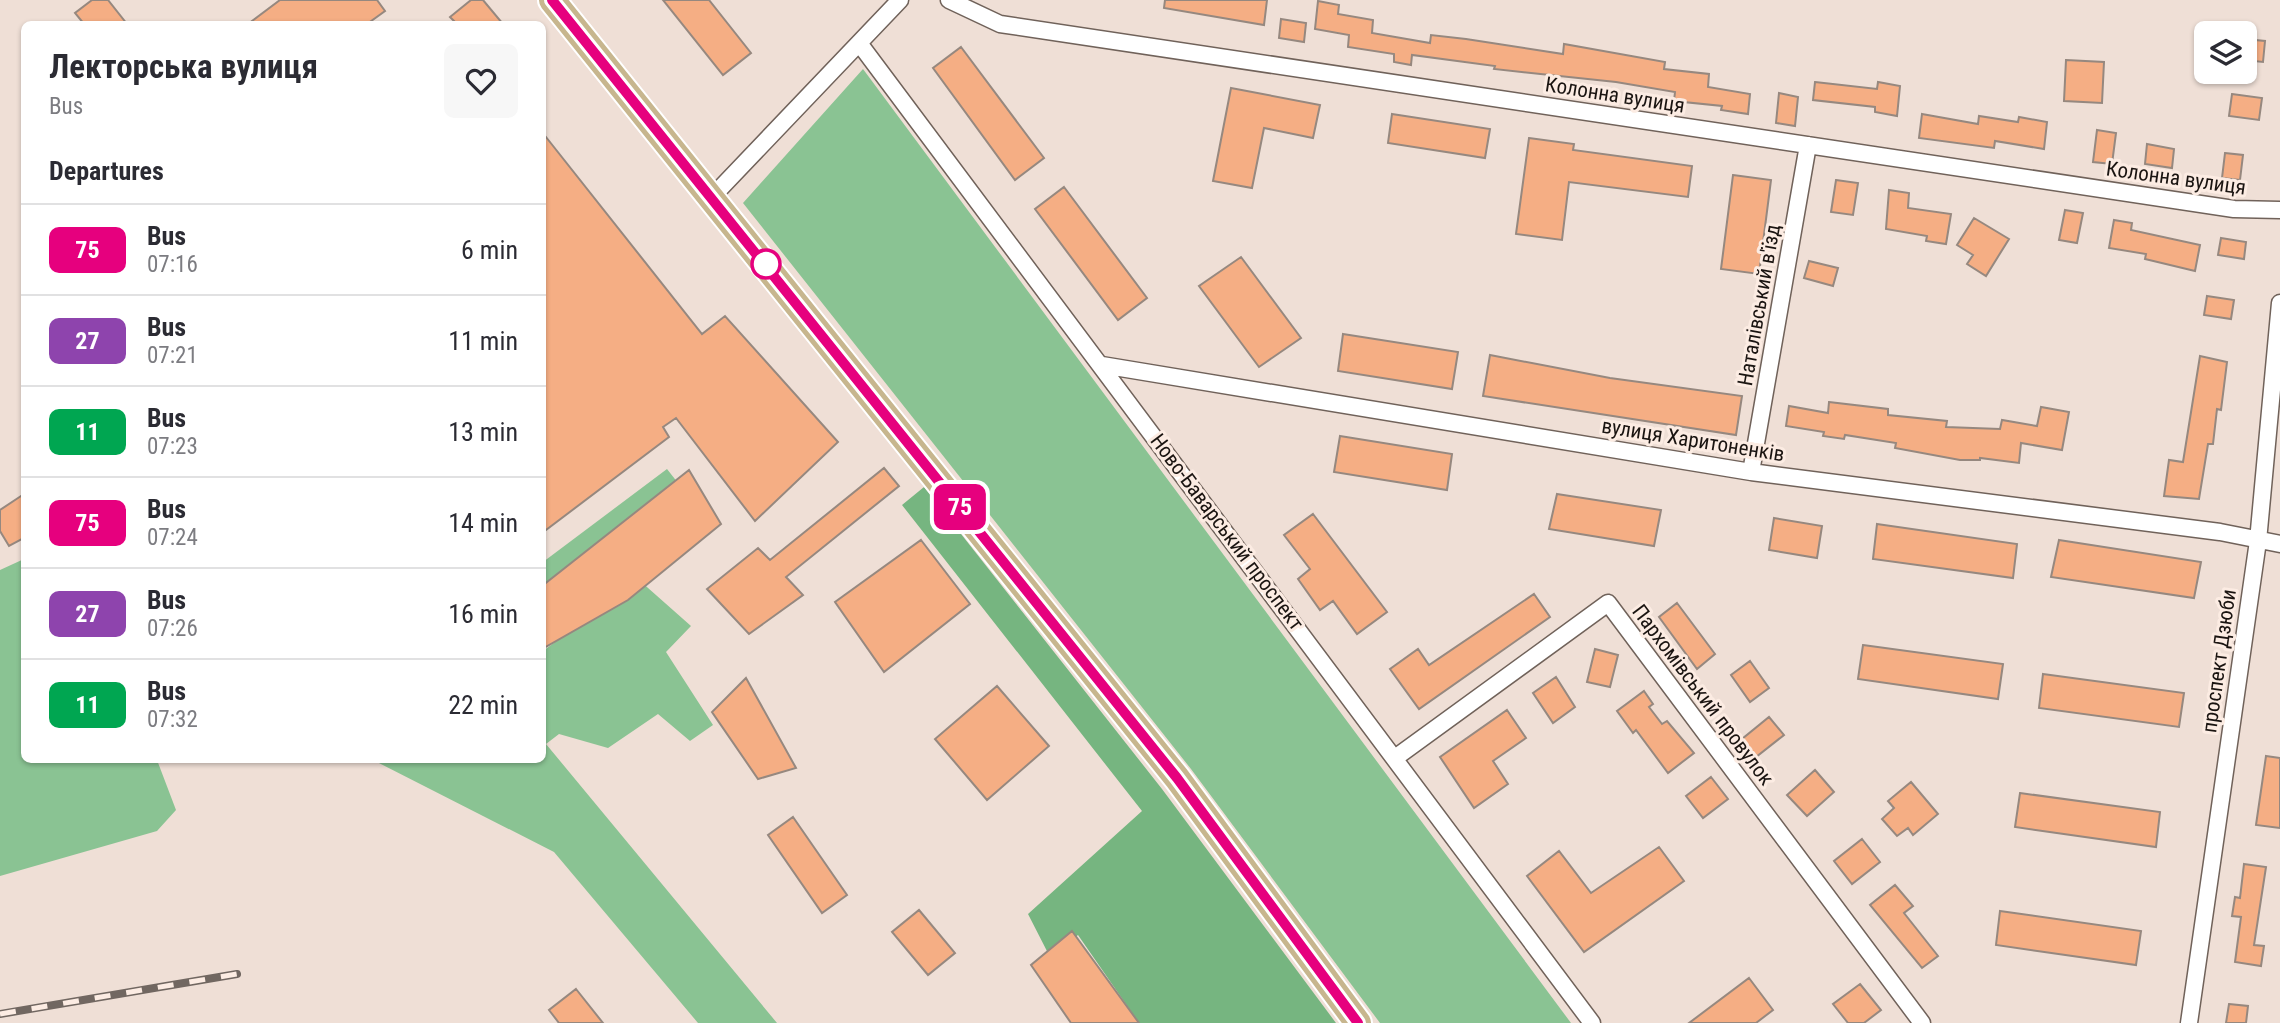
<!DOCTYPE html>
<html lang="en">
<head>
<meta charset="utf-8">
<style>
  :root { --surface:#fff; --page:#f7f7f7; --text:#2b2b33; --muted:#7c7c81; --line:#e1e1e2 }
  body { margin:0; font-family:"Roboto Condensed",sans-serif; background:var(--page); color:var(--text); height:100vh; display:flex; flex-direction:column; font-size:26px; white-space:nowrap }
  * { box-sizing:border-box; margin:0 }
  p { font-size:23px; color:var(--muted) }
  .icon { flex:none; width:38px; height:38px; fill:none; stroke:currentColor; stroke-width:2; stroke-linecap:round; stroke-linejoin:round }
  .map { position:relative; flex:1; overflow:hidden }
  .sheet { position:absolute; left:21px; top:21px; width:525px; height:742px; display:flex; flex-direction:column; background:var(--surface); border-radius:10px; box-shadow:0 2px 5px #0004 }
  .sheet>* { flex:none }
  .badge { padding:0 14px; border-radius:10px; font-size:24px; line-height:46px }
  .fabs { position:absolute; left:2194px; top:21px; display:grid; gap:14px }
  .fabs a { display:grid; place-items:center; width:63px; height:63px; border-radius:10px; background:var(--surface); box-shadow:0 2px 5px #0004; font-size:35px }
  .map>.badge { position:absolute; translate:-50% -50%; box-shadow:0 0 0 4px #fff }
  h2 { padding:0 28px; font-size:26px; line-height:63px }
  .round { display:grid; place-items:center; flex:none; width:74px; height:74px; border-radius:10px; background:var(--page) }
  .headline { display:flex; align-items:center; justify-content:space-between; height:119px; padding:0 28px }
  h1 { font-size:33px; font-weight:700; line-height:52px }
  ul { padding:0; list-style:none }
  li { display:flex; align-items:center; gap:21px; height:91px; padding:0 28px; border-top:2px solid var(--line) }
  li div { flex:1 }
  li b { display:block; font-size:26px }
  li em { font-style:normal }
  li .badge { min-width:77px; font-weight:700; text-align:center }
  .map>svg:first-child { display:block }
  .green { fill:#8ac393 }
  .forest { fill:#76b580 }
  .building { fill:#f5ae84; stroke:#96887f; stroke-width:2 }
  .lines { fill:none; stroke-linecap:round; stroke-linejoin:round }
  .minor-casing { stroke:#70625a; stroke-width:19 }
  .primary-casing { stroke:#fff; stroke-width:30 }
  .minor { stroke:#fff; stroke-width:16 }
  .primary { stroke:#c7b68e; stroke-width:26 }
  .rail-casing { stroke:#716761; stroke-width:8 }
  .rail { stroke:#fcece3; stroke-width:5; stroke-dasharray:16; stroke-linecap:butt }
  .line-casing { stroke:#fff; stroke-width:16 }
  .line { stroke:#e6007e; stroke-width:10 }
  .stop-dot { fill:#fff; stroke:#e6007e; stroke-width:3.5 }
  .labels { text-anchor:middle; stroke-width:6; stroke-linejoin:round; paint-order:stroke }
  .street-label { font-size:21px; fill:#1a1411; stroke:#fcece3 }
</style>
</head>
<body>
<div class="map">
<svg width="2280" height="1023" viewBox="0 0 2280 1023">
  <rect width="100%" height="100%" fill="#efdfd6"/>
  <path class="green" d="M863 69 1571 1023H1380L1191 769 743 203Z
    M667 469 678 483 543 585V562Z
    M24 559V760H157L176 810 157 831 0 876V570Z
    M639 580 691 626 666 652 713 725 690 741 658 714 608 748 559 734 546 744 777 1023H698L554 852 373 760H542L543 651Z"/>
  <path class="forest" d="M924 487 1162 789 1336 1023H1139L1078 935 1050 957 1028 914 1142 811 902 505Z"/>
  <path class="building" d="M92 0H108L127 24H84L75 13Z
    M280 0H377L385 11 367 24H248Z
    M471 0H483L503 24H457L450 17Z
    M663 0H709L751 53 723 75Z
    M1165 0H1267L1264 25 1164 8Z
    M1318 1 1339 5 1338 14 1373 20 1372 33 1430 43 1431 35 1466 39 1563 54 1564 44 1665 62 1664 69 1709 74 1708 87 1750 94 1748 114 1721 110 1722 106 1674 101 1675 92 1616 82 1494 69 1495 66 1412 55 1411 65 1394 62V54L1348 47 1349 35 1315 29Z
    M1281 19 1306 23 1304 42 1279 38Z
    M2245 39 2265 41 2263 62 2245 60Z
    M961 47 1044 158 1015 180 933 68Z
    M2066 60 2104 62 2102 103 2064 101Z
    M1815 82 1877 89 1878 82 1900 86 1897 116 1875 112V107L1813 100Z
    M1231 88 1320 105 1313 138 1264 128 1252 188 1213 181Z
    M1779 93 1798 97 1795 126 1776 123Z
    M2232 94 2262 98 2259 120 2229 116Z
    M1392 114 1490 129 1485 158 1388 143Z
    M1922 114 1978 124 1979 116 2018 122 2019 117 2047 122 2044 149 1995 141 1994 148 1919 138Z
    M2097 130 2116 133 2112 164 2093 162Z
    M542 132 702 334 725 316 838 442 755 521 676 418 663 427 669 437 542 533Z
    M1529 138 1574 144 1573 150 1692 166 1688 197 1569 182 1562 240 1516 234Z
    M2147 144 2174 149 2172 168 2145 164Z
    M2225 153 2243 155 2240 180 2222 178Z
    M1733 175 1771 180 1759 274 1721 269Z
    M1836 180 1858 183 1853 215 1831 212Z
    M1064 187 1147 298 1118 320 1035 209Z
    M1889 190 1909 193 1908 208 1951 214 1946 244 1926 241 1927 236 1886 229Z
    M2065 210 2083 213 2077 243 2059 240Z
    M1974 218 2009 239 1986 276 1967 264 1973 255 1957 245Z
    M2114 220 2132 223 2131 230 2200 245 2195 271 2145 259 2146 254 2109 248Z
    M2221 238 2246 242 2244 259 2218 255Z
    M1241 257 1301 338 1259 367 1199 286Z
    M1809 261 1838 268 1833 286 1804 278Z
    M2207 296 2234 300 2231 319 2204 315Z
    M1343 334 1458 352 1452 389 1338 371Z
    M1490 355 1610 378 1742 396 1736 435 1483 396Z
    M2200 356 2227 362 2221 410 2217 409 2213 444H2208L2199 499 2164 496 2169 460 2183 462Z
    M1829 402 1888 409V415L1947 421 1946 427 2000 429 2002 420 2037 426 2041 407 2069 412 2062 450 2021 443 2019 463 1980 458V460H1960L1895 448 1896 443 1845 435 1844 439 1823 436 1824 432 1786 426 1789 406 1828 413Z
    M1340 436 1452 454 1447 490 1334 472Z
    M884 468 899 486 786 577 803 595 749 634 707 589 758 548 770 560Z
    M689 470 721 524 628 600 542 649V586Z
    M24 494V538L9 546 0 531V510Z
    M1557 494 1661 510 1654 546 1549 529Z
    M1313 514 1387 612 1357 634 1333 601 1320 610 1298 579 1310 569 1284 535Z
    M1774 518 1822 526 1817 558 1769 550Z
    M1877 524 2017 544 2013 578 1873 559Z
    M921 540 970 604 884 672 835 602Z
    M2059 540 2201 562 2194 598 2051 577Z
    M1534 594 1550 617 1419 709 1390 669 1418 649 1429 665Z
    M1677 603 1715 654 1697 669 1659 617Z
    M1863 645 2003 664 1998 699 1858 679Z
    M1595 649 1618 655 1610 687 1587 682Z
    M1750 661 1769 688 1750 702 1731 675Z
    M2043 674 2184 693 2179 727 2039 708Z
    M1556 677 1575 707 1553 723 1533 693Z
    M746 678 796 768 758 779 712 712Z
    M997 686 1049 746 987 800 935 739Z
    M1644 691 1653 704 1649 707 1662 724 1667 721 1694 753 1668 773 1636 730 1633 733 1617 711Z
    M1507 710 1526 738 1493 761 1508 784 1474 808 1440 757Z
    M1769 717 1784 735 1756 757 1742 739Z
    M2266 756 2280 758V828L2256 825Z
    M1815 770 1834 792 1807 816 1787 795Z
    M1711 777 1728 799 1703 818 1686 796Z
    M1911 782 1938 814 1913 835 1908 828 1897 836 1882 819 1894 808 1888 801Z
    M2020 793 2160 812 2156 847 2015 827Z
    M793 817 847 895 822 913 768 835Z
    M1862 839 1880 862 1852 884 1834 861Z
    M1659 847 1684 881 1584 952 1527 876 1559 851 1591 893Z
    M2244 864 2266 867 2254 945 2264 946 2261 966 2235 962 2241 917 2232 916 2235 897 2240 898Z
    M1895 885 1913 906 1904 913 1938 956 1922 968 1870 905Z
    M919 910 955 953 928 975 892 932Z
    M2000 911 2141 931 2136 965 1996 945Z
    M1072 931 1139 1023H1071L1031 965Z
    M1749 978 1773 1010 1756 1023H1689Z
    M1860 984 1881 1010 1864 1023H1848L1833 1004Z
    M576 989 603 1023H559L549 1010Z
    M2229 1004 2248 1006 2246 1023H2226Z"/>
  <g class="lines">
    <g class="minor-casing">
      <path id="minor" d="M949 0 1000 24 2234 209 2280 210
        M859 43 1592 1023
        M712 197 900 0
        M1102 365 1751 472 2220 532 2280 544
        M1751 472 1808 145
        M1395 758 1608 603 1922 1023
        M2189 1023 2258 541 2280 303"/>
    </g>
    <g class="primary-casing">
      <path id="primary" d="M552 0 1177 778 1358 1023"/>
    </g>
    <use href="#minor" class="minor"/>
    <use href="#primary" class="primary"/>
    <g class="rail-casing">
      <path id="rail" d="M0 1014 237 974"/>
    </g>
    <use href="#rail" class="rail"/>
  </g>
  <g class="lines">
    <g class="line-casing">
      <path id="line" d="M552 0 1177 778 1358 1023"/>
    </g>
    <use href="#line" class="line"/>
  </g>
  <circle class="stop-dot" cx="766" cy="264" r="14"/>
  <g class="labels">
    <g class="street-label">
      <text transform="translate(1615 95) rotate(9)" y="7">Колонна вулиця</text>
      <text transform="translate(2176 178) rotate(8)" y="7">Колонна вулиця</text>
      <text transform="translate(1759 305) rotate(-80)" y="7">Наталівський в'їзд</text>
      <text transform="translate(1693 440) rotate(9)" y="7">вулиця Харитоненків</text>
      <text transform="translate(1227 532) rotate(53)" y="7">Ново-Баварський проспект</text>
      <text transform="translate(2219 661) rotate(-82)" y="7">проспект Дзюби</text>
      <text transform="translate(1703 695) rotate(53)" y="7">Пархомівський провулок</text>
    </g>
  </g>
</svg>
<div class="fabs">
<a><svg class="icon" aria-label="layers" viewBox="0 0 24 24"><path d="M12 4l9 5-9 5-9-5zM3 14l9 5 9-5"/></svg></a>
</div>
<b class="badge" style="left:960px;top:507px;background:#e6007e;color:#fff">75</b>
<section class="sheet">
<div class="headline"><div><h1>Лекторська вулиця</h1><p>Bus</p></div><a class="round"><svg class="icon" aria-label="heart" viewBox="0 0 24 24"><path d="M12 20l-8-8c-3-5 5-10 8-4 3-6 11-1 8 4z"/></svg></a></div>
<h2>Departures</h2>
<ul>
<li><span class="badge" style="background:#e6007e;color:#fff">75</span><div><b>Bus</b><p>07:16</p></div><em>6 min</em></li>
<li><span class="badge" style="background:#8e44ad;color:#fff">27</span><div><b>Bus</b><p>07:21</p></div><em>11 min</em></li>
<li><span class="badge" style="background:#00a651;color:#fff">11</span><div><b>Bus</b><p>07:23</p></div><em>13 min</em></li>
<li><span class="badge" style="background:#e6007e;color:#fff">75</span><div><b>Bus</b><p>07:24</p></div><em>14 min</em></li>
<li><span class="badge" style="background:#8e44ad;color:#fff">27</span><div><b>Bus</b><p>07:26</p></div><em>16 min</em></li>
<li><span class="badge" style="background:#00a651;color:#fff">11</span><div><b>Bus</b><p>07:32</p></div><em>22 min</em></li>
</ul>
</section>
</div>
</body>
</html>
